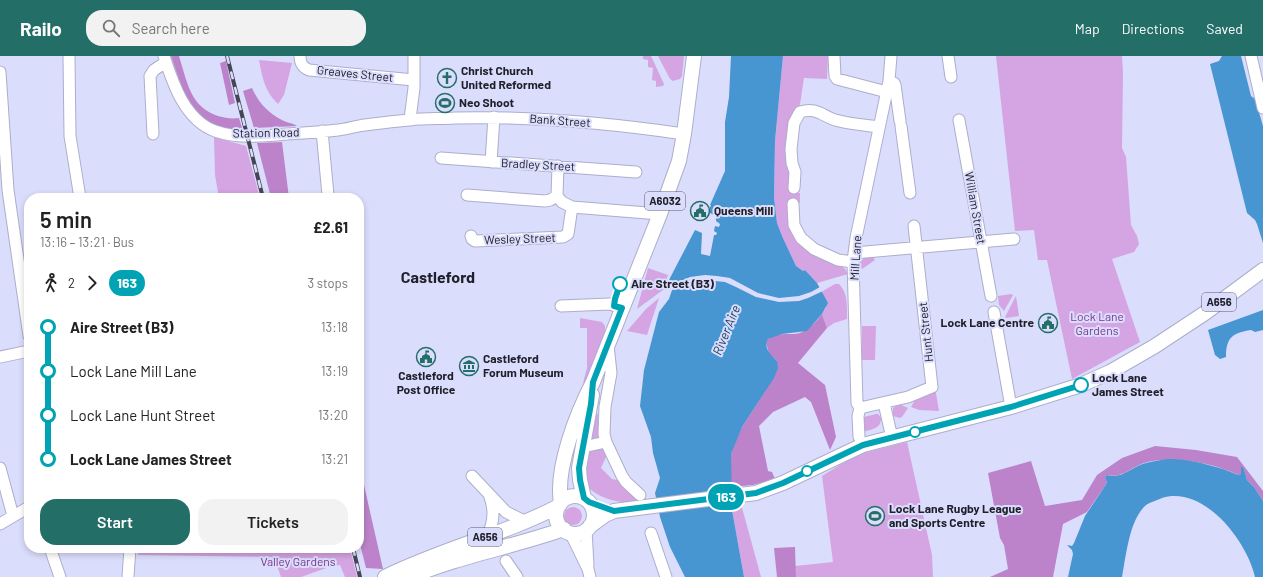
<!DOCTYPE html>
<html lang="en">
<head>
<meta charset="utf-8">
<style>
  :root { --surface:#fff; --page:#f2f2f2; --text:#222; --muted:#767676; --accent:#246e68 }
  body { margin:0; font-family:Barlow,sans-serif; background:var(--page); color:var(--text); height:100vh; display:flex; flex-direction:column; font-size:15px; white-space:nowrap }
  * { box-sizing:border-box; margin:0 }
  p { font-size:13px; color:var(--muted) }
  .icon { flex:none; width:22px; height:22px; fill:none; stroke:currentColor; stroke-width:2; stroke-linecap:round; stroke-linejoin:round }
  .map { position:relative; flex:1; overflow:hidden }
  .details { position:absolute; left:24px; top:137px; width:340px; height:360px; display:flex; flex-direction:column; background:var(--surface); border-radius:16px; box-shadow:0 2px 6px #0003 }
  .details>* { flex:none }
  .badge { padding:0 8px; border-radius:13px; font-size:14px; line-height:26px }
  .map>.badge { position:absolute; translate:-50% -50%; box-shadow:0 0 0 2px #fff }
  .legs { display:flex; align-items:center; gap:6px; height:44px; padding:0 16px; font-size:13px }
  .legs p { margin-inline-start:auto }
  .summary { display:flex; align-items:center; justify-content:space-between; height:68px; padding:0 16px }
  h1 { font-size:22px; font-weight:600; line-height:30px }
  .cta { display:flex; gap:8px; margin-top:auto; padding:8px 16px }
  .cta a { flex:1; height:46px; border-radius:16px; background:var(--accent); color:#fff; font-size:16px; font-weight:600; line-height:46px; text-align:center }
  .cta a+a { background:var(--page); color:var(--text) }
  ul { padding:0 16px; list-style:none }
  li { display:flex; align-items:center; gap:14px; height:44px; font-size:15px }
  li i { display:grid; place-items:center; width:6px; height:100%; margin:0 5px; background:currentColor }
  li i::after { content:''; width:10px; height:10px; margin:-5px; border:3px solid; border-radius:50%; background:var(--surface) }
  li p { margin-inline-start:auto }
  li:first-child i { background:linear-gradient(#0000 50%,currentColor 0) }
  li:last-child i { background:linear-gradient(currentColor 50%,#0000 0) }
  header { display:flex; align-items:center; gap:24px; box-sizing:border-box; height:56px; padding:0 20px; background:var(--accent); color:#fff }
  header strong { font-size:19px }
  nav { display:flex; gap:22px; margin-inline-start:auto; font-size:14px }
  .search { width:280px; height:36px; background:var(--page); display:flex; align-items:center; gap:10px; box-sizing:border-box; padding:0 14px; border-radius:16px; color:var(--muted); font-size:15px }
  .map>svg:first-child { display:block }
  .green { fill:#d5a4e2 }
  .forest { fill:#bc83ca }
  .water { fill:#4795d1 }
  .pier { fill:#dbddfc }
  .lines { fill:none; stroke-linecap:round; stroke-linejoin:round }
  .minor-casing { stroke:#acaecb; stroke-width:13 }
  .major-casing { stroke:#acaecb; stroke-width:16 }
  .minor { stroke:#fff; stroke-width:11 }
  .major { stroke:#fff; stroke-width:14 }
  .rail-casing { stroke:#454554; stroke-width:4 }
  .rail { stroke:#dbddfc; stroke-width:2.5; stroke-dasharray:8; stroke-linecap:butt }
  .line-1-casing { stroke:#fff; stroke-width:9 }
  .line-1 { stroke:#00a3b4; stroke-width:6 }
  .stop-1-dot { fill:#fff; stroke:#00a3b4; stroke-width:2 }
  .labels { text-anchor:middle; stroke-width:4; stroke-linejoin:round; paint-order:stroke }
  .shield { fill:#dbddfc; stroke:#58596a; stroke-width:1 }
  .shield-label { font-size:11px; font-weight:bold; fill:#20202b }
  .poi-label { font-size:12px; font-weight:bold; fill:#20202b; stroke:#dbddfc; text-anchor:start }
  .street-label { font-size:12px; fill:#20202b; stroke:#dbddfc }
  .stop-label { font-size:12px; font-weight:bold; fill:#20202b; stroke:#dbddfc; text-anchor:start }
  .park-label { font-size:12px; fill:#7a358b; stroke:#dbddfc }
  .water-label { font-size:13px; font-style:italic; fill:#1a3b54; stroke:#dbddfc }
  .district-label { font-size:16px; font-weight:bold; fill:#20202b; stroke:#dbddfc }
</style>
</head>
<body>
<header>
<strong>Railo</strong>
<div class="search"><svg class="icon" aria-label="search" viewBox="0 0 24 24"><circle cx="10" cy="10" r="6"/><path d="M15 15l6 6"/></svg>Search here</div>
<nav><a>Map</a><a>Directions</a><a>Saved</a></nav>
</header>
<div class="map">
<svg width="1263" height="521" viewBox="0 0 1263 521">
  <rect width="100%" height="100%" fill="#dbddfc"/>
  <path class="green" d="M643 0H651L664 28 663 30 656 31V25L652 24 653 12 648 11V4L643 3Z
    M658 0H684L682 20 680 23 673 25 670 23Z
    M783 0H828L827 23 804 22 800 48 792 71V112L789 136 800 137V147L789 146 791 168 822 202 841 210 845 213 848 218 817 227 805 214 803 215 796 210 782 180 777 167 774 141 775 85Z
    M996 0H1122L1123 17 1122 92 1126 101 1131 169 1137 180 1139 188 1134 196 1112 203 1140 286 1072 323 1047 204H1038L1034 174 1015 175Z
    M259 4 292 7 284 39 278 48C265 36 262 21 259 4Z
    M214 81 246 90 260 142H219L215 119Z
    M865 201H873L875 204 862 213 860 209V206Z
    M648 212 668 219 663 234 637 253Z
    M835 228H839C848 237 847 250 847 263L834 267 827 272 822 258 826 252 821 236Z
    M1011 238 1013 239 1004 255 999 249 998 240Z
    M1016 240 1019 260 1006 262 1005 261Z
    M659 242 647 279 627 275 646 253Z
    M580 262 602 266 605 270V275L587 325 583 327 587 312V272H580Z
    M862 270H876L875 304H862Z
    M935 331 939 355 919 354 911 351 915 344 929 339Z
    M899 348 908 352 902 361 900 362 893 360V352Z
    M596 357 598 358 599 383 590 385Z
    M876 358H878L881 362C881 373 872 373 863 376L864 361Z
    M907 386 932 499 933 521H796L795 510 833 506 822 420 856 399Z
    M592 392H602L606 396V401L601 412 612 423 617 424 636 440 638 446C620 448 598 443 586 429L585 398Z
    M741 445V448L761 521H744L732 454Z
    M564 460a9 9 0 1 1 18 0a9 9 0 1 1-18 0Z
    M139 492H350L357 521H345L340 509 332 510 301 521H281L274 501 138 499Z"/>
  <path class="forest" d="M171 0H179C187 25 190 51 218 60 226 62 231 63 239 62L243 75C234 74 223 74 215 71 188 58 180 26 171 0Z
    M226 5 235 47 229 49 220 7Z
    M252 32C258 46 268 57 282 64 287 67 293 67 297 70L254 72 243 35Z
    M282 86 289 142H271L257 87Z
    M822 258 827 272 798 307 825 329 836 381 830 394 811 346 805 341 773 356 759 370 768 415 772 416 775 423 753 429 731 431V398L735 385 742 371 766 334 777 305 769 298 766 286C773 274 790 280 800 277 808 274 817 265 822 258Z
    M1155 390 1196 394 1237 401 1263 435V445L1254 431 1247 424 1244 413 1241 411V418L1238 419C1214 407 1171 399 1144 407 1132 411 1121 423 1107 419L1105 421 1107 427 1087 456 1063 468 1053 521H990L1008 513 1004 489 1000 482 988 417 1031 405 1045 450 1082 444 1097 419 1122 402Z
    M364 429 383 513 366 512 359 484V429Z
    M795 491 796 521H777L774 492Z"/>
  <path class="water" d="M731 0H783L775 85 774 141 777 167 782 180 796 210 803 215 805 214 817 227 828 247 822 258 807 275 782 278 768 283C763 292 771 299 777 305L778 312 774 322 742 371 731 398 732 454 744 521H685L670 491 660 461 655 437 660 422 653 397 651 381 640 350 644 314 659 256 669 243 672 234 667 230 670 222 695 174 702 177 701 198 710 200 714 179H716L717 177 714 175 715 170 719 171 720 168 716 165V160L708 156 711 149H710L725 115V66L729 41Z
    M1222 0H1241L1251 40 1255 43 1263 70V187L1257 168 1255 164 1247 157 1210 8 1219 5Z
    M1263 254V274L1255 276 1251 274C1232 277 1226 282 1226 301L1220 303 1215 299 1208 274Z
    M1168 403C1186 402 1222 411 1238 419L1241 418V410L1244 413 1247 424 1254 431 1263 445V521H1255C1247 485 1204 429 1162 442 1156 445 1148 446 1143 452 1129 468 1126 500 1122 521H1068L1073 498 1072 494 1067 489 1072 490 1074 487 1085 460 1107 427 1105 421 1107 419C1121 424 1133 410 1146 407 1153 405 1161 404 1168 403Z"/>
  <path class="pier" d="M705 219 717 220 730 222 758 237 779 242 799 240 811 236 820 231 823 235 808 242 799 245 779 246 756 241 736 231 725 226 715 225H699L689 227 676 232 669 236 670 234 666 232 690 221Z"/>
  <g class="lines">
    <g class="minor-casing">
      <path id="minor" d="M69 0 70 80 80 142
        M164 0C173 28 185 64 215 75 238 83 263 80 287 78 304 77 321 76 338 74 347 73 356 70 365 69 380 67 395 65 410 64 425 62 440 63 455 62 532 60 609 67 684 78
        M300 0C300 7 302 11 309 14L414 24
        M834 0 835 20 837 23 887 36
        M948 0 951 21
        M1251 0 1263 52
        M0 16 8 134 29 280
        M889 25 894 27 895 29 900 65
        M410 63 414 32V0
        M959 64 991 240
        M901 70 910 137
        M322 75 328 139
        M153 78 150 20 154 14 166 6
        M441 102 636 116
        M491 106 494 61
        M794 132 795 116 792 107 791 93 794 67 800 56C816 51 821 59 835 64 849 68 865 69 879 71
        M467 139 545 145 550 144 557 140 562 146 572 151 660 158
        M557 140 558 110
        M793 148 794 169 801 182 814 193 838 204 853 206
        M471 180 472 183 475 185 563 181 568 178 572 151
        M854 197 1014 183
        M561 250 610 248 622 252
        M994 256 1011 351
        M608 289 611 317 605 351 604 378 606 386 622 420 626 426 640 439
        M0 301 29 295
        M884 347 892 382
        M860 352 908 341 932 331 914 170
        M859 381 858 360 860 352 857 347 853 206 856 182 889 25 891 0
        M583 391 606 386
        M0 412 13 460
        M472 420 506 456 526 466
        M0 468 29 451
        M586 474 588 509
        M570 476 588 513 590 521
        M651 477 666 521
        M487 480C494 467 495 455 490 441
        M50 492 60 521
        M506 505 517 521
        M128 521 130 492"/>
    </g>
    <g class="major-casing">
      <path id="major" d="M556 459a19 19 0 1 1 38 0a19 19 0 1 1-38 0Z
        M584 442 580 424 579 412 592 339
        M561 447C555 412 577 357 593 326L660 158 679 105 684 78 694 0
        M590 470 605 459 614 455 756 437 783 427 863 389 1011 351 1081 329 1110 316 1155 290 1205 257 1263 214
        M385 521C441 493 503 479 559 450
        M410 521C459 500 513 491 564 473"/>
    </g>
    <use href="#minor" class="minor"/>
    <use href="#major" class="major"/>
    <g class="rail-casing">
      <path id="rail" d="M227 0 263 142
        M353 492 360 521"/>
    </g>
    <use href="#rail" class="rail"/>
  </g>
  <g class="lines">
    <g class="line-1-casing">
      <path id="line-1" d="M620 228 615 243 614 250 622 252 593 326 591 348 579 412 580 424 584 442 589 446 614 455 756 437 783 427 863 389 1011 351 1081 329"/>
    </g>
    <use href="#line-1" class="line-1"/>
  </g>
  <defs>
    <g id="church-ring" transform="scale(1)"><circle r="9.5" fill="#dbddfc" stroke="#246e68" stroke-width="1.5"/><path d="M-1.2-6h2.4v3.5h3.3v2.4h-3.3V6h-2.4V-.1h-3.3v-2.4h3.3Z" fill="#246e68"/></g>
    <g id="stadium-ring" transform="scale(1)"><circle r="9.5" fill="#dbddfc" stroke="#246e68" stroke-width="1.5"/><path d="M0-5a6.5 5 0 1 0 0 10a6.5 5 0 1 0 0-10ZM-3.5-1.8h7v3.6h-7Z" fill="#246e68"/></g>
    <g id="civic-ring" transform="scale(1)"><circle r="9.5" fill="#dbddfc" stroke="#246e68" stroke-width="1.5"/><path d="M-.6-6.5H3V-4.5H.6V-3L4-1V1h2V6H-6V1h2V-1L-.6-3ZM-1.2 2.5V6h2.4V2.5Z" fill="#246e68"/></g>
    <g id="museum-ring" transform="scale(1)"><circle r="9.5" fill="#dbddfc" stroke="#246e68" stroke-width="1.5"/><path d="M0-6L6-3V-2H-6V-3ZM-5-1h2V3h-2ZM-1-1h2V3h-2ZM3-1h2V3H3ZM-6 4H6V6H-6Z" fill="#246e68"/></g>
  </defs>
  <g fill-rule="evenodd">
    <use href="#church-ring" x="447" y="22"/>
    <use href="#stadium-ring" x="445" y="47"/>
    <use href="#civic-ring" x="700" y="155"/>
    <use href="#civic-ring" x="1048" y="267"/>
    <use href="#civic-ring" x="426" y="301"/>
    <use href="#museum-ring" x="469" y="310"/>
    <use href="#stadium-ring" x="875" y="460"/>
  </g>
  <g class="stop-1-dot">
    <circle cx="620" cy="228" r="7"/>
    <circle cx="1081" cy="329" r="7"/>
    <circle cx="915" cy="376" r="5"/>
    <circle cx="807" cy="415" r="5"/>
  </g>
  <g class="labels">
    <g class="shield">
      <rect x="645" y="136" width="40" height="18" rx="3"/>
      <rect x="1202" y="237" width="34" height="18" rx="3"/>
      <rect x="468" y="472" width="34" height="18" rx="3"/>
    </g>
    <g class="shield-label">
      <text x="665" y="149">A6032</text>
      <text x="1219" y="250">A656</text>
      <text x="485" y="485">A656</text>
    </g>
    <g class="poi-label">
      <text x="461" y="19">Christ Church<tspan x="461" dy="14">United Reformed</tspan></text>
      <text x="459" y="51">Neo Shoot</text>
      <text x="714" y="159">Queens Mill</text>
      <text x="1034" y="271" text-anchor="end">Lock Lane Centre</text>
      <text x="483" y="307">Castleford<tspan x="483" dy="14">Forum Museum</tspan></text>
      <text x="426" y="324" text-anchor="middle">Castleford<tspan x="426" dy="14">Post Office</tspan></text>
      <text x="889" y="457">Lock Lane Rugby League<tspan x="889" dy="14">and Sports Centre</tspan></text>
    </g>
    <g class="street-label">
      <text transform="translate(355 18) rotate(6)" y="4">Greaves Street</text>
      <text transform="translate(560 65) rotate(4)" y="4">Bank Street</text>
      <text transform="translate(266 77) rotate(-1)" y="4">Station Road</text>
      <text transform="translate(538 109) rotate(3)" y="4">Bradley Street</text>
      <text transform="translate(975 152) rotate(80)" y="4">William Street</text>
      <text transform="translate(520 183) rotate(-2)" y="4">Wesley Street</text>
      <text transform="translate(856 202) rotate(-86)" y="4">Mill Lane</text>
      <text transform="translate(926 276) rotate(-96)" y="4">Hunt Street</text>
    </g>
    <g class="stop-label">
      <text x="631" y="232">Aire Street (B3)</text>
      <text x="1092" y="326">Lock Lane<tspan x="1092" dy="14">James Street</tspan></text>
    </g>
    <g class="park-label">
      <text x="1097" y="265">Lock Lane<tspan x="1097" dy="14">Gardens</tspan></text>
      <text x="298" y="510">Valley Gardens</text>
    </g>
    <g class="water-label">
      <text transform="translate(726 274) rotate(-68)" y="5">River Aire</text>
    </g>
    <g class="district-label">
      <text x="438" y="227">Castleford</text>
    </g>
  </g>
</svg>
<b class="badge" style="left:726px;top:441px;background:#00a3b4;color:#fff">163</b>
<section class="details">
<div class="summary"><div><h1>5 min</h1><p>13:16 – 13:21 · Bus</p></div><b>£2.61</b></div>
<div class="legs"><svg class="icon" aria-label="walk" viewBox="0 0 24 24"><circle cx="13" cy="4" r="2"/><path d="M13 8l-2 6 4 7M11 14l-3 7M7 12l3-4h3l4 4"/></svg>2<svg class="icon" aria-label="forward" viewBox="0 0 24 24"><path d="M9 5l7 7-7 7"/></svg><b class="badge" style="background:#00a3b4;color:#fff">163</b><p>3 stops</p></div>
<ul>
<li><i style="color:#00a3b4"></i><b>Aire Street (B3)</b><p>13:18</p></li>
<li><i style="color:#00a3b4"></i><span>Lock Lane Mill Lane</span><p>13:19</p></li>
<li><i style="color:#00a3b4"></i><span>Lock Lane Hunt Street</span><p>13:20</p></li>
<li><i style="color:#00a3b4"></i><b>Lock Lane James Street</b><p>13:21</p></li>
</ul>
<div class="cta"><a>Start</a><a>Tickets</a></div>
</section>
</div>
</body>
</html>
